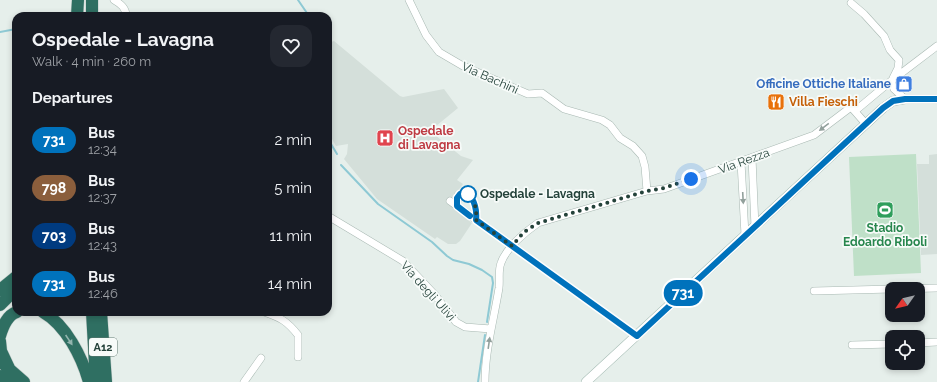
<!DOCTYPE html>
<html lang="en">
<head>
<meta charset="utf-8">
<style>
  :root { --surface:#171b24; --page:#242831; --text:#f1f3f6; --muted:#9ea1a6 }
  body { margin:0; font-family:Raleway,sans-serif; background:var(--page); color:var(--text); height:100vh; display:flex; flex-direction:column; font-size:15px; white-space:nowrap }
  * { box-sizing:border-box; margin:0 }
  p { font-size:13px; color:var(--muted) }
  .icon { flex:none; width:22px; height:22px; fill:none; stroke:currentColor; stroke-width:2; stroke-linecap:round; stroke-linejoin:round }
  .map { position:relative; flex:1; overflow:hidden }
  .drawer { position:absolute; left:12px; top:12px; width:320px; height:304px; display:flex; flex-direction:column; background:var(--surface); border-radius:12px; box-shadow:0 2px 6px #0003 }
  .drawer>* { flex:none }
  .badge { padding:0 8px; border-radius:13px; font-size:14px; line-height:26px }
  .needle { width:26px; rotate:236deg }
  .buttons { position:absolute; left:885px; top:282px; display:grid; gap:8px }
  .buttons a { display:grid; place-items:center; width:40px; height:40px; border-radius:8px; background:var(--surface); box-shadow:0 2px 6px #0003; font-size:20px }
  .you { position:absolute; width:20px; height:20px; margin:-10px; border:3px solid #fff; border-radius:50%; background:#1a73e8; box-shadow:0 0 0 6px #1a73e833 }
  .map>.badge { position:absolute; translate:-50% -50%; box-shadow:0 0 0 2px #fff }
  h2 { padding:0 20px; font-size:15px; line-height:36px }
  .round { display:grid; place-items:center; flex:none; width:42px; height:42px; border-radius:12px; background:var(--page) }
  .summary { display:flex; align-items:center; justify-content:space-between; height:68px; padding:0 20px }
  h1 { font-size:19px; font-weight:700; line-height:30px }
  ul { padding:0; list-style:none }
  li { display:flex; align-items:center; gap:12px; height:48px; padding:0 20px }
  li div { flex:1 }
  li b { display:block; font-size:15px }
  li em { font-style:normal }
  li .badge { min-width:44px; font-weight:700; text-align:center }
  .map>svg:first-child { display:block }
  .built { fill:#d4dfda }
  .green { fill:#bfe0c8 }
  .lines { fill:none; stroke-linecap:round; stroke-linejoin:round }
  .stream { stroke:#8ec9d4; stroke-width:2 }
  .street-casing { stroke:#a8b8b2; stroke-width:8 }
  .secondary-casing { stroke:#a4bbb3; stroke-width:10 }
  .highway-casing { stroke:#c2cac8; stroke-width:13 }
  .street { stroke:#fff; stroke-width:7 }
  .secondary { stroke:#fff; stroke-width:9 }
  .highway { stroke:#2f6f62; stroke-width:12 }
  .oneway { fill:#92a09c }
  .oneway2 { fill:#93b5ae }
  .line-casing { stroke:#fff; stroke-width:9 }
  .line { stroke:#0072bc; stroke-width:6 }
  .walk { stroke:#24423a; stroke-width:4; stroke-dasharray:0 7.2 }
  .stop-dot { fill:#fff; stroke:#0072bc; stroke-width:2 }
  .labels { text-anchor:middle; stroke-width:3.5; stroke-linejoin:round; paint-order:stroke }
  .shield { fill:#f7fbf9; stroke:#637a73; stroke-width:1 }
  .shield-label { font-size:11px; font-weight:bold; fill:#24423a }
  .street-label { font-size:12px; fill:#24423a; stroke:#f7fbf9 }
  .shop-label { font-size:12px; font-weight:bold; fill:#366cbe; stroke:#f7fbf9; text-anchor:end }
  .food-label { font-size:12px; font-weight:bold; fill:#c56008; stroke:#f7fbf9; text-anchor:start }
  .health-label { font-size:12px; font-weight:bold; fill:#be3a42; stroke:#f7fbf9; text-anchor:start }
  .stop-label { font-size:12px; font-weight:bold; fill:#24423a; stroke:#f7fbf9; text-anchor:start }
  .leisure-label { font-size:12px; font-weight:bold; fill:#27864d; stroke:#f7fbf9 }
</style>
</head>
<body>
<div class="map">
<svg width="937" height="382" viewBox="0 0 937 382">
  <rect width="100%" height="100%" fill="#e6efeb"/>
  <path class="built" d="M334 41 400 96 403 97 444 89 458 108 430 131 461 156 473 160 457 180 463 184 448 204 472 223 460 241 456 244H448L437 237 435 239 377 199 344 159 347 154 348 144 336 146 328 132V43Z
    M937 154V254L921 255 917 164H929V155Z"/>
  <path class="green" d="M916 154 921 273 854 276 849 157Z"/>
  <g class="lines">
    <path class="stream" d="M298 0 309 16
      M0 32 16 29
      M328 139 337 154
      M341 165 378 204 432 242 447 256 453 260 469 264 482 270 492 277 493 283 487 322
      M478 382 485 335"/>
    <g class="street-casing">
      <path id="street" d="M114 0C121 4 126 8 126 16
        M409 0 426 35 439 52 463 66 528 94 542 93 564 109 602 120 610 125 620 138 633 146 642 156 645 167 647 191
        M851 3 864 14 884 36 890 50 899 60 898 68 893 78
        M891 81 894 89 905 99
        M855 111 891 81 937 46
        M752 158 755 227
        M741 162 745 235
        M450 201 637 336
        M457 206 458 195 462 193 468 194C475 200 477 211 476 220
        M328 216 403 261 435 295 456 322 465 327 491 329
        M897 289 937 288
        M814 291 892 289
        M264 312C281 318 287 321 298 335V357
        M918 343 937 342
        M852 345 892 344
        M244 382 261 358
        M485 382C485 350 494 319 499 288 500 280 498 270 501 263 506 248 525 232 538 223L647 191 664 189 814 135 851 107 866 124"/>
    </g>
    <g class="secondary-casing">
      <path id="secondary" d="M586 382 883 108 893 101 905 99H937"/>
    </g>
    <g class="highway-casing">
      <path id="highway" d="M92 0V16
        M77 16 78 0
        M0 290 16 277
        M0 305 10 295 16 292
        M43 312C66 325 82 357 89 382
        M92 312 96 382
        M101 312 106 382
        M0 336C3 326 7 315 17 312
        M0 341 1 351 9 368
        M0 361 24 382
        M0 376 10 382"/>
    </g>
    <use href="#street" class="street"/>
    <use href="#secondary" class="secondary"/>
    <use href="#highway" class="highway"/>
  </g>
  <defs><path id="oneway-solid" d="M-6-.8H1V-3.2L6.5 0L1 3.2V.8H-6Z"/></defs>
  <g class="oneway">
    <use href="#oneway-solid" transform="translate(824 127) rotate(143)"/>
    <use href="#oneway-solid" transform="translate(743 198) rotate(87)"/>
    <use href="#oneway-solid" transform="translate(489 343) rotate(-82)"/>
  </g>
  <use class="oneway2" href="#oneway-solid" transform="translate(69 340) rotate(56)"/>
  <g class="lines">
    <g class="line-casing">
      <path id="line" d="M470 216 457 206V198L460 194H468C475 200 477 211 476 220L637 336 883 108 893 101 905 99H937"/>
    </g>
    <use href="#line" class="line"/>
    <path class="walk" d="M468 194C475 199 477 211 476 220L512 246 524 232 538 223 647 191 664 188 691 179"/>
  </g>
  <defs>
    <g id="shop-square" transform="scale(0.9)"><rect x="-9" y="-9" width="18" height="18" rx="4" fill="#3f7fe0" stroke="#f7fbf9"/><path d="M-5-2.5h2.3a2.7 3.5 0 0 1 5.4 0H5L5.5 6h-11ZM-1.5-2.5h3a1.5 2.3 0 0 0-3 0Z" fill="#fff"/></g>
    <g id="restaurant-square" transform="scale(0.9)"><rect x="-9" y="-9" width="18" height="18" rx="4" fill="#e8710a" stroke="#f7fbf9"/><path d="M-5-6h1v4h1v-4h1v4h1v-4h1v5L-1.5 .5V6h-2V.5L-5-1ZM5-6V6H3V1.5H1.5Q1.5-4 5-6Z" fill="#fff"/></g>
    <g id="hospital-square" transform="scale(0.9)"><rect x="-9" y="-9" width="18" height="18" rx="4" fill="#e0444e" stroke="#f7fbf9"/><path d="M-5-5h3v3.5h4V-5h3V5h-3V1.5h-4V5h-3Z" fill="#fff"/></g>
    <g id="stadium-square" transform="scale(0.9)"><rect x="-9" y="-9" width="18" height="18" rx="4" fill="#2e9e5b" stroke="#f7fbf9"/><path d="M0-5a6.5 5 0 1 0 0 10a6.5 5 0 1 0 0-10ZM-3.5-1.8h7v3.6h-7Z" fill="#fff"/></g>
  </defs>
  <g fill-rule="evenodd">
    <use href="#shop-square" x="904" y="84"/>
    <use href="#restaurant-square" x="776" y="102"/>
    <use href="#hospital-square" x="385" y="138"/>
    <use href="#stadium-square" x="885" y="210"/>
  </g>
  <circle class="stop-dot" cx="468" cy="194" r="8"/>
  <g class="labels">
    <rect class="shield" x="89" y="338" width="28" height="18" rx="3"/>
    <g class="shield-label">
      <text x="103" y="351">A12</text>
    </g>
    <g class="street-label">
      <text transform="translate(490 78) rotate(24)" y="4">Via Bachini</text>
      <text transform="translate(744 161) rotate(-20)" y="4">Via Rezza</text>
      <text transform="translate(428 291) rotate(48)" y="4">Via degli Ulivi</text>
    </g>
    <g class="shop-label">
      <text x="891" y="88">Officine Ottiche Italiane</text>
    </g>
    <g class="food-label">
      <text x="789" y="106">Villa Fieschi</text>
    </g>
    <g class="health-label">
      <text x="398" y="135">Ospedale<tspan x="398" dy="14">di Lavagna</tspan></text>
    </g>
    <g class="stop-label">
      <text x="480" y="198">Ospedale - Lavagna</text>
    </g>
    <g class="leisure-label">
      <text x="885" y="232">Stadio<tspan x="885" dy="14">Edoardo Riboli</tspan></text>
    </g>
  </g>
</svg>
<div class="buttons">
<a><svg class="needle" viewBox="-14 -14 28 28"><path d="M0-13l5 13h-10z" fill="#e53935"/><path d="M0 13l5-13h-10z" fill="#9ea1a6"/></svg></a>
<a><svg class="icon" aria-label="locate" viewBox="0 0 24 24"><circle cx="12" cy="12" r="6"/><path d="M12 2v4M12 18v4M2 12h4M18 12h4"/></svg></a>
</div>
<div class="you" style="left:691px;top:179px"></div>
<b class="badge" style="left:683px;top:293px;background:#0072bc;color:#fff">731</b>
<section class="drawer">
<div class="summary"><div><h1>Ospedale - Lavagna</h1><p>Walk · 4 min · 260 m</p></div><a class="round"><svg class="icon" aria-label="heart" viewBox="0 0 24 24"><path d="M12 20l-8-8c-3-5 5-10 8-4 3-6 11-1 8 4z"/></svg></a></div>
<h2>Departures</h2>
<ul>
<li><span class="badge" style="background:#0072bc;color:#fff">731</span><div><b>Bus</b><p>12:34</p></div><em>2 min</em></li>
<li><span class="badge" style="background:#8b5e3c;color:#fff">798</span><div><b>Bus</b><p>12:37</p></div><em>5 min</em></li>
<li><span class="badge" style="background:#003b80;color:#fff">703</span><div><b>Bus</b><p>12:43</p></div><em>11 min</em></li>
<li><span class="badge" style="background:#0072bc;color:#fff">731</span><div><b>Bus</b><p>12:46</p></div><em>14 min</em></li>
</ul>
</section>
</div>
</body>
</html>
